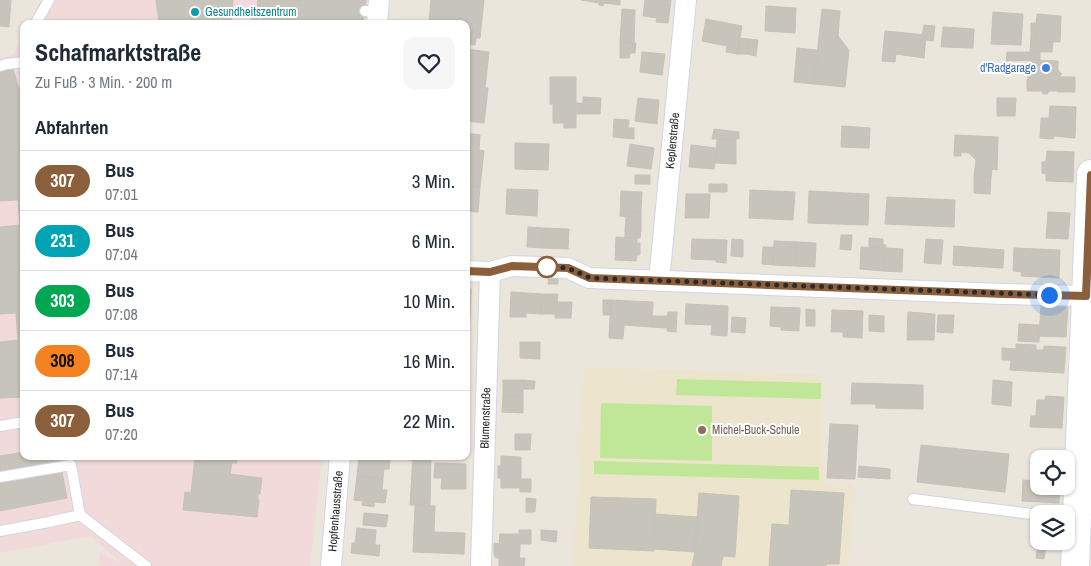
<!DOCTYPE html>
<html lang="de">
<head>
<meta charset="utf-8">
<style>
  :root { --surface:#fff; --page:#f6f6f7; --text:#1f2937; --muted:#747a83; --line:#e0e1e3 }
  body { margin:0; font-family:"Archivo Narrow",sans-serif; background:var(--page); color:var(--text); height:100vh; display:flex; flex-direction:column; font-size:19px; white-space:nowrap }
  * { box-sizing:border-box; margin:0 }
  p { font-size:16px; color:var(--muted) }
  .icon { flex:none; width:28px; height:28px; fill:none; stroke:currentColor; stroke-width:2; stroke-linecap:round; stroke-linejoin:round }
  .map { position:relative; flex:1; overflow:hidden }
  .details { position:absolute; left:20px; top:20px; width:450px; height:440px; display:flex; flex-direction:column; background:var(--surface); border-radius:10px; box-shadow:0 1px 4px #0004 }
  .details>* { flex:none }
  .badge { padding:0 10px; border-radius:16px; font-size:18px; line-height:32px }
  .buttons { position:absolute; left:1030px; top:450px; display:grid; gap:10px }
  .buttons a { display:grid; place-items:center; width:45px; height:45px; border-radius:10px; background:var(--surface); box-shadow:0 1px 4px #0004; font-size:25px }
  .you { position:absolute; width:25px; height:25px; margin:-12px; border:4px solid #fff; border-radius:50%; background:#1a73e8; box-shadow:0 0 0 8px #1a73e833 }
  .map>.badge { position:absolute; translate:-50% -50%; box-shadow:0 0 0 2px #fff }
  h2 { padding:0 15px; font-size:19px; line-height:45px }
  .round { display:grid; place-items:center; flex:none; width:52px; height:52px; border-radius:10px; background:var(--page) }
  .summary { display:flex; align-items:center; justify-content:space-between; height:85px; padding:0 15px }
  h1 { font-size:24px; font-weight:700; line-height:38px }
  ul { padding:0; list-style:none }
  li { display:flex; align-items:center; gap:15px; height:60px; padding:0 15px; border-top:1px solid var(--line) }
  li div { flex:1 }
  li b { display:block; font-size:19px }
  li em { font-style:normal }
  li .badge { min-width:55px; font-weight:700; text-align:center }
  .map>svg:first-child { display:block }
  .education { fill:#ece4cc }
  .medical { fill:#f2dada }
  .pitch { fill:#bfe797 }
  .building { fill:#c7c4bb; stroke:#c7c2b6 }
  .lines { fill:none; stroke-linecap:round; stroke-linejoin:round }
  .lane-casing { stroke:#d2d4e2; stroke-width:12 }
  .street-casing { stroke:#d2d4e2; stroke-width:22 }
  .secondary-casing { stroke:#d2d4e2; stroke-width:30 }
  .lane { stroke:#fff; stroke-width:10 }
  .street { stroke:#fff; stroke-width:20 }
  .secondary { stroke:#fff; stroke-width:28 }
  .line-casing { stroke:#fff; stroke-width:11 }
  .line { stroke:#8b5e3c; stroke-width:8 }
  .walk { stroke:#2a2a2a; stroke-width:5; stroke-dasharray:0 9 }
  .culture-dot { fill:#0f9aa8; stroke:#fff; stroke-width:2 }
  .shop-dot { fill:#3f7fe0; stroke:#fff; stroke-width:2 }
  .stop-dot { fill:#fff; stroke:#8b5e3c; stroke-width:2.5 }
  .education-dot { fill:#8d6e63; stroke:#fff; stroke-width:2 }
  .labels { text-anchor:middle; stroke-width:4; stroke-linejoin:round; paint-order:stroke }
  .culture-label { font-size:12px; fill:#0d838f; stroke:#fff; text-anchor:start }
  .shop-label { font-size:12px; fill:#366cbe; stroke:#fff; text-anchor:end }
  .street-label { font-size:12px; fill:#2a2a2a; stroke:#fff }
  .education-label { font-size:12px; fill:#785e54; stroke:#fff; text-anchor:start }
</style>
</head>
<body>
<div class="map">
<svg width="1091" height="566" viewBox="0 0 1091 566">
  <rect width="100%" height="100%" fill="#ebe6dc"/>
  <path class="education" d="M584 367 822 375 823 484 853 485 848 566H573Z"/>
  <path class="medical" d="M41 0H369L367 24H29Z
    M24 34V456H322L310 566H99L100 552 122 564 91 536 0 553V59L14 54Z"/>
  <path class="pitch" d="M677 379 821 383V399L676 395Z
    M601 403 712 406V461L600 458Z
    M594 461 819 467V480L594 474Z"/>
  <path class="building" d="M0 0H11L9 27 0 26Z
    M156 0H233L231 24H159Z
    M258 0H366L363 24H261L262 11 257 10Z
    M431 0H484L480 38H476L475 45 466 44V24H424L425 21 429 22Z
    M581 0H620V5L604 3 603 6 599 5V3Z
    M645 0H671L668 23 656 22 657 18 643 16Z
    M766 6 796 8 795 33 765 31Z
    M622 9 635 10 634 43 620 42Z
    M822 9 840 11 838 36 849 50 845 87 814 84Z
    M252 10 260 11 259 24H251Z
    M993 12 1023 14 1021 45 991 44Z
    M1037 14 1061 16 1060 42 1035 41 1036 35H1031V23H1036Z
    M706 19 742 26 737 54 726 52 727 46 702 41Z
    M924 25 935 26 933 41 926 40V35H922Z
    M943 27 974 29 973 48 941 47Z
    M885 31 926 35 924 58 896 54 895 62 882 61Z
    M1031 35H1036L1035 41 1053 42 1052 52H1030Z
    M740 38 749 39 747 54H737Z
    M749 39 758 40 756 56 747 54Z
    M620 42 636 43 635 53H630L629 58H620Z
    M797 48 817 50 814 84 794 82Z
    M466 49 489 52 485 88H488L484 123 466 121Z
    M642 52 665 54 662 75 640 72Z
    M1007 52H1040V60L1006 61Z
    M1029 60 1058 61V71L1062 74 1058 78V91H1049L1047 94H1043L1042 91H1027V80L1028 78Z
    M5 69 6 71 13 69 21 96H24V397L0 398V342L18 340 16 313 0 314V227L20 225 18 200 0 201V71Z
    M550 77H576V103H583V114H576V128H564V123H553V104H550Z
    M1059 77H1075V92H1058V78Z
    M583 97 601 98 600 114H583Z
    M638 98 659 100 657 124 635 121Z
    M997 98H1016L1015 116H997Z
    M1050 106 1076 107 1075 138 1054 136 1053 139 1040 138 1041 118H1049Z
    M614 119 629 120 628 128H634V139L613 137Z
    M842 126 870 128 869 148 841 147Z
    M714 129 739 132V139H712Z
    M466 133 480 135 479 150 484 151 480 187 468 186 470 173H466Z
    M955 135 998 137 997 170 992 169 991 177 974 176 976 160 969 153 961 152V156H954Z
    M717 139H736V164L715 163Z
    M515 143 549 144 548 170 515 169Z
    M630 144 654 148 651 169 627 166Z
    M691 145 716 148 714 169 689 167Z
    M1047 151 1074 152 1073 182 1046 181V174L1042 173V162H1046Z
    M635 175H650V184H635Z
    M974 176 991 177 990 194 974 193Z
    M709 184H727V192H709Z
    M468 186 480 187 478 212 466 211Z
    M507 189 538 190 537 216 506 214Z
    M750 190 795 192 793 220 749 218Z
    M621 191 642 192 641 211H632V217L620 216Z
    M809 191 869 194 868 225 808 223Z
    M686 194H710L709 218H685Z
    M887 197 955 200 954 227 885 224Z
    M632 211H641V230H625L626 217H632Z
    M1048 212 1070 213 1068 239 1046 238Z
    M528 227 544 228 543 248 527 247Z
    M544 228 569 229 568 249 543 248Z
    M625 230H641L640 238H625Z
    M841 235H852L851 250 840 249Z
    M616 237 637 238V243H640V255H637L636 261 615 260Z
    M869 238 883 239V245H886V248L869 247Z
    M692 239 727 240 726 263 716 262V260L691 259Z
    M732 239 743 240V257L731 256Z
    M926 239 943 240 941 264 924 263Z
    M774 241 797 242 795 266 773 265Z
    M797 242 816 243 815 267 795 266Z
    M954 246 1004 250 1003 268 953 265Z
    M763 247H774L773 265 762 264Z
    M861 247 886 248 884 271 860 269Z
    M886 248 903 249 902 272 884 271Z
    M1014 248 1060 250 1059 278 1021 276 1022 272 1013 271Z
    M549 278H558V284H548Z
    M466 289H471L469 344H466Z
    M511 292 542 294 541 314 526 313V317H510Z
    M542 294H558L557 302H572L571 318H555V314H541Z
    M603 300H611L610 315H603Z
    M611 300 653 302 652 327 624 325 623 339 609 338Z
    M686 304 728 306 727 336 711 335 712 325 685 324Z
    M1041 306 1068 307 1066 337 1039 336Z
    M771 307 800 308 799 331 781 330V327L770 326Z
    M806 309 815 310V326H806Z
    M832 310 863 311 862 338 843 337V332H831Z
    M668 312H677L676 332 667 331V328L652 327V316H667Z
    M908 312 935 314 934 340H907Z
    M869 315 884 316V332L869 331Z
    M938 315H954L953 333 937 332Z
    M732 317 746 318 745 333 731 332Z
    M1019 324 1040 325 1039 342 1018 341Z
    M520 342H540V359L520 358Z
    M1016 344 1036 345V350H1044V346L1066 347 1064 373 1010 370 1011 360H1002V348L1016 349Z
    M503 380H523V396H503Z
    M523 380 535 381 534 389H523Z
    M993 380 1012 382 1011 406 992 404Z
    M852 383 923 385V409L876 408V404H851Z
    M466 393H468V420H466Z
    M503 396H523V413L502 412Z
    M1046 396 1064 397 1062 428 1030 427 1031 416H1036L1037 400H1045Z
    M830 424 858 425 855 479 827 478Z
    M515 434H531L530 450H515Z
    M921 445 1009 454 1005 492 917 482Z
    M24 452V456H59L67 498 0 511V456Z
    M199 456H237V463H232L230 474 262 478 260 494H258V500H259L257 517 183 510 185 492 191 493 195 457 199 458Z
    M359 456 390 457 389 469H384L383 479 357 476Z
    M399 456H413L412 460 399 459Z
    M413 456H431L430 505H410Z
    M501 456 521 457V472H498V466H501Z
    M435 463 466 464V489H441L442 478H434Z
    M859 466 890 469V479L858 477Z
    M498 472H521V479H531V492H520V488H501V478H498Z
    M1036 474H1039V486H1060L1059 503 1022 501 1023 480 1036 481Z
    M357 476 383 479 382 490H387L385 503 374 502V507L362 505 363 501 354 500Z
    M791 490 844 493 839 564H826V566H769L772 524 789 525Z
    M699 493 739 496 735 557 723 556 721 566H692L695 552Z
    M591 497 656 499 654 551 589 548Z
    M526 498 536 499 535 512H526Z
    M415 505 435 506 434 532 465 533 464 554 413 552Z
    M364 513 388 515 386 527 363 525Z
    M655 514 697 517 695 552 654 549Z
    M357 528 376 530 375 545H380L379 556 351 553 352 543H355Z
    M519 530H531V544H520V550H494V543L499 544 500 534H519Z
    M541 530 557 531 556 542 541 540Z
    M1038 544 1046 545 1044 559 1036 558Z
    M494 550H520L519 558H525L524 566H499V558H496L494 554Z"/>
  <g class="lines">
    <g class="lane-casing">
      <path id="lane" d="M365 11 378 12
        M37 24V21L49 0
        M0 66 7 64 24 62
        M0 426 24 422
        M0 477 71 465 80 515
        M913 499 1039 515
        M0 531 49 522 80 515 146 566"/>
    </g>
    <g class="street-casing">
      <g id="street">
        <path d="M377 24 379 0"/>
        <path d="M466 271 490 272 512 266 568 268 589 278 1004 294 1085 296"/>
        <path id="s1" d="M659 281 686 0"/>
        <path id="s2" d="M331 566 340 456"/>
        <path id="s3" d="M481 566 490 272"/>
      </g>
    </g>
    <g class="secondary-casing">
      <path id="secondary" d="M1075 566 1091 174"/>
    </g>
    <use href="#lane" class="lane"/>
    <use href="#street" class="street"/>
    <use href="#secondary" class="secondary"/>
  </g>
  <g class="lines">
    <g class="line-casing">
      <path id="line" d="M466 271 490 272 512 266 568 268 590 278 1004 294 1086 296 1091 175"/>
    </g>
    <use href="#line" class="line"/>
    <path class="walk" d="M547 267H546L568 268 590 278 1049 295"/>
  </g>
  <circle class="culture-dot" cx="195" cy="12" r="5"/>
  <circle class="shop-dot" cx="1046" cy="68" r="5"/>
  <circle class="stop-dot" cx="547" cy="267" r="10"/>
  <circle class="education-dot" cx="702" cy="430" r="5"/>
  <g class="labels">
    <g class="culture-label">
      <text x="205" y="16">Gesundheitszentrum</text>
    </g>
    <g class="shop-label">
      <text x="1036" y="72">d'Radgarage</text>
    </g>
    <g class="street-label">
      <text dy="4" stroke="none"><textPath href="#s1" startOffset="141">Keplerstraße</textPath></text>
      <text dy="4" stroke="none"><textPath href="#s3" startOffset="148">Blumenstraße</textPath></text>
      <text dy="4" stroke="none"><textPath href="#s2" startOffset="55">Hopfenhausstraße</textPath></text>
    </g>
    <g class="education-label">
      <text x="712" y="434">Michel-Buck-Schule</text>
    </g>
  </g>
</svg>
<div class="buttons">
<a><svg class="icon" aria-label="locate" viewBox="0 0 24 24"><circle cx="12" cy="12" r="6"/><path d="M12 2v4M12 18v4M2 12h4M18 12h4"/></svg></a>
<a><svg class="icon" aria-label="layers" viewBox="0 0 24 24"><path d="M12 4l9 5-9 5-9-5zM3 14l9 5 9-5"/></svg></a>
</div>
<div class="you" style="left:1049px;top:295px"></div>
<section class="details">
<div class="summary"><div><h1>Schafmarktstraße</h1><p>Zu Fuß · 3 Min. · 200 m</p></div><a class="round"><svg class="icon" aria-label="heart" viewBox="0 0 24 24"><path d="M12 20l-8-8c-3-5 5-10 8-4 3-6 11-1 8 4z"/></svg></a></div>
<h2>Abfahrten</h2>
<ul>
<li><span class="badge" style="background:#8b5e3c;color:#fff">307</span><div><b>Bus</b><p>07:01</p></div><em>3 Min.</em></li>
<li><span class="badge" style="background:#00a3b4;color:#fff">231</span><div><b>Bus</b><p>07:04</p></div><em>6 Min.</em></li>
<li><span class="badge" style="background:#00a651;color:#fff">303</span><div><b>Bus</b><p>07:08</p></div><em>10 Min.</em></li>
<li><span class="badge" style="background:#f58220;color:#111">308</span><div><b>Bus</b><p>07:14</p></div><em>16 Min.</em></li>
<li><span class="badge" style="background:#8b5e3c;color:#fff">307</span><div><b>Bus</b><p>07:20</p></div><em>22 Min.</em></li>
</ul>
</section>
</div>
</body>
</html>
